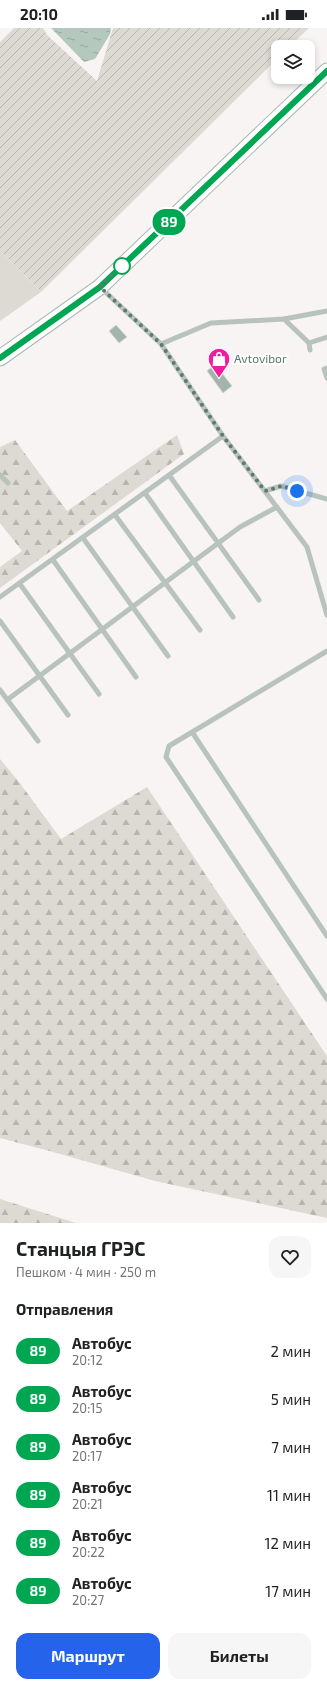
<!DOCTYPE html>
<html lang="ru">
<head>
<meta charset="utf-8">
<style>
  :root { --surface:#fff; --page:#f6f6f6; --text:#202124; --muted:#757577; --accent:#2563eb }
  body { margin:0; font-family:"Exo 2",sans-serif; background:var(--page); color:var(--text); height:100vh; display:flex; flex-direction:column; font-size:15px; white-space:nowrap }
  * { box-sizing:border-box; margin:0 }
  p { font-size:13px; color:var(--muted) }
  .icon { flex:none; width:22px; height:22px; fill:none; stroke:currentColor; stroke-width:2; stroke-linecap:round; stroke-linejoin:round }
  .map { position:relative; height:1195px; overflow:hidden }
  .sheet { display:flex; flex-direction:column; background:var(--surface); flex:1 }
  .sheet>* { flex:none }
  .badge { padding:0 8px; border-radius:13px; font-size:14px; line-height:26px }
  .controls { position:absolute; left:271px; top:12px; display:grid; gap:8px }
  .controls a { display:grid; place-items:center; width:44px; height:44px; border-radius:8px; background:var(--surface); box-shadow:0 2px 6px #0003; font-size:20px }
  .you { position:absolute; width:20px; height:20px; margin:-10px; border:3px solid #fff; border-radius:50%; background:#1a73e8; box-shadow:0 0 0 6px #1a73e833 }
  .map>.badge { position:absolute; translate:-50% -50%; box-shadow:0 0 0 2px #fff }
  h2 { padding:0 16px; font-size:15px; line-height:36px }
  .round { display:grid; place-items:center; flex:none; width:42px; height:42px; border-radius:12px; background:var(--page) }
  .head { display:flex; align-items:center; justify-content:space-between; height:68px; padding:0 16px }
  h1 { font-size:19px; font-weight:700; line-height:30px }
  .cta { display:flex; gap:8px; margin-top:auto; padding:8px 16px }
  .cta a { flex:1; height:46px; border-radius:12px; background:var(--accent); color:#fff; font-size:16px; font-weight:700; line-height:46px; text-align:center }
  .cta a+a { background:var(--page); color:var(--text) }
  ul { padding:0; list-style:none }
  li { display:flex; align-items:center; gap:12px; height:48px; padding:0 16px }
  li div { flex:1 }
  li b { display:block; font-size:15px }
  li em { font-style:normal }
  li .badge { min-width:44px; font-weight:700; text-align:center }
  .status { display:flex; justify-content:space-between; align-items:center; height:28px; padding:0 20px; background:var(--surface); direction:ltr }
  .status svg { height:11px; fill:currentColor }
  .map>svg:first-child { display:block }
  .forest { fill:url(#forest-firs) }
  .garden { fill:url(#garden-furrows) }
  .pitch { fill:#dcdad2 }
  .water { fill:url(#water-ripples) }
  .building { fill:#a3b4ac; stroke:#d8d6d6 }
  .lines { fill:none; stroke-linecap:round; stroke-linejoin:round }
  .secondary-casing { stroke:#aab8b2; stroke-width:17 }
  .service { stroke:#b8c3be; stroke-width:5 }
  .secondary { stroke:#fff; stroke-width:15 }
  .line-casing { stroke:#fff; stroke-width:9 }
  .line { stroke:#00a651; stroke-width:6 }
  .walk { stroke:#5c7a6d; stroke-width:4; stroke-dasharray:0 7.2 }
  .stop-dot { fill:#fff; stroke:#00a651; stroke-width:2 }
  .labels { text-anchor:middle; stroke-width:4; stroke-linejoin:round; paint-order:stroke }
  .poi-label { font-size:12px; fill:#5c7a6d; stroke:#fff; text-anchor:start }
</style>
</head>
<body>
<div class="status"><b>20:10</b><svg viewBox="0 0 49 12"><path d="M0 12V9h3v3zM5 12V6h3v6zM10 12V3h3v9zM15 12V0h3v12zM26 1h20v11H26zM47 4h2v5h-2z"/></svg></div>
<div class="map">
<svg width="327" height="1195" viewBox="0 0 327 1195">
  <defs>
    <pattern id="forest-firs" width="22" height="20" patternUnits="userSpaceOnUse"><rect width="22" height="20" fill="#dcdad2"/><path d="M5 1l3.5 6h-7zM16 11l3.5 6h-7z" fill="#b6b6af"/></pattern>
    <pattern id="garden-furrows" width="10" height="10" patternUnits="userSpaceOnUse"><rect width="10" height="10" fill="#dcdad2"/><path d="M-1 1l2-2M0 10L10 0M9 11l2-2" fill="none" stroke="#b6b6af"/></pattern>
    <pattern id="water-ripples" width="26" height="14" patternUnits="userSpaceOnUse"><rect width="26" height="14" fill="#b5c8bd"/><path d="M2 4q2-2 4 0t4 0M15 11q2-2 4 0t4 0" fill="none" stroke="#96a79e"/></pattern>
  </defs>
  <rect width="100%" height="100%" fill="#f7f4f3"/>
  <path class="forest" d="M177 407 184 426 0 560V539L22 523 0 495V419L15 412 67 483Z
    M0 731 19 754 61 811 147 759 327 1028V1190L155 1153 53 1124 0 1110Z
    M0 1171 76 1195H0Z"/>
  <path class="garden" d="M14 0H43L47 7 97 53 113 0H309L289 19H278V30L41 264 0 223V14Z"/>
  <path class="pitch" d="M0 223 41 264 0 293Z"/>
  <path class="water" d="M51 0H111L110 6 95 31 84 34Z"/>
  <path class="building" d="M116 297 127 309 119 315 109 303Z
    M215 336 232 358 223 365 207 343Z"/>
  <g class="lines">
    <g class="secondary-casing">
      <path id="secondary" d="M0 330 100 259 327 43"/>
    </g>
    <path class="service" d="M101 260 161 316 223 408 307 519 327 587
      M284 291 309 315 310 322
      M309 315 327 309
      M161 316 211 295 284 291 327 283
      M327 340 324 341 327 350
      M0 447 8 455
      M169 447 259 572
      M265 463 281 458 327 471
      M145 465 233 589
      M115 487 200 602
      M83 510 168 628
      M53 532 136 649
      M20 556 99 666
      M0 569 223 408
      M0 593 68 687
      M327 623 169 718 166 729 327 971
      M0 662 38 713
      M7 672 240 499 277 479
      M192 704 327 908"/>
    <use href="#secondary" class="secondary"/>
  </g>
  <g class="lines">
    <g class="line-casing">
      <path id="line" d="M0 330 100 259 327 43"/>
    </g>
    <use href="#line" class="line"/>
    <path class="walk" d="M122 238 100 259 161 316 223 408 265 463 282 458 297 463"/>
  </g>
  <defs>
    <g id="shop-pin" transform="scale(1.15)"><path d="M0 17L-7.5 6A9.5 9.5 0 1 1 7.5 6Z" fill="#ef1ba3" stroke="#fff"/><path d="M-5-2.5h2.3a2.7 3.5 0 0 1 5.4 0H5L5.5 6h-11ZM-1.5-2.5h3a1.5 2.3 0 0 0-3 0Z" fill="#fff"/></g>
  </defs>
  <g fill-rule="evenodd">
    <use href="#shop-pin" x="219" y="331"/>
  </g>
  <circle class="stop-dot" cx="122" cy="238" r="8"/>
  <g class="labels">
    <g class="poi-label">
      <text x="234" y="335">Avtovibor</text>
    </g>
  </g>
</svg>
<div class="controls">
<a><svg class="icon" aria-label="layers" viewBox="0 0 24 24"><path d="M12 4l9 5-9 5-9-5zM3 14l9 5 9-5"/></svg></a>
</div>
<div class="you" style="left:297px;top:463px"></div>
<b class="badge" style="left:169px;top:194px;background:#00a651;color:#fff">89</b>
</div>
<section class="sheet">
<div class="head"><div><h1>Станцыя ГРЭС</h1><p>Пешком · 4 мин · 250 m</p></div><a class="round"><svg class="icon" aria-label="heart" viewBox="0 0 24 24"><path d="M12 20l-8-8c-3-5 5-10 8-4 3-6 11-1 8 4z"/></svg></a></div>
<h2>Отправления</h2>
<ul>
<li><span class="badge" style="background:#00a651;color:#fff">89</span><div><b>Автобус</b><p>20:12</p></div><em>2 мин</em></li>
<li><span class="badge" style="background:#00a651;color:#fff">89</span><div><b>Автобус</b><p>20:15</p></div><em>5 мин</em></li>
<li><span class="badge" style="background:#00a651;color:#fff">89</span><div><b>Автобус</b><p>20:17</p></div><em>7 мин</em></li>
<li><span class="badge" style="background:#00a651;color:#fff">89</span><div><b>Автобус</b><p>20:21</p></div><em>11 мин</em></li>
<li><span class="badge" style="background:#00a651;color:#fff">89</span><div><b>Автобус</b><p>20:22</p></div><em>12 мин</em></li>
<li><span class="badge" style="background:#00a651;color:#fff">89</span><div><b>Автобус</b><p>20:27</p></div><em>17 мин</em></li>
</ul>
<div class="cta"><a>Маршрут</a><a>Билеты</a></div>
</section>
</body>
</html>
